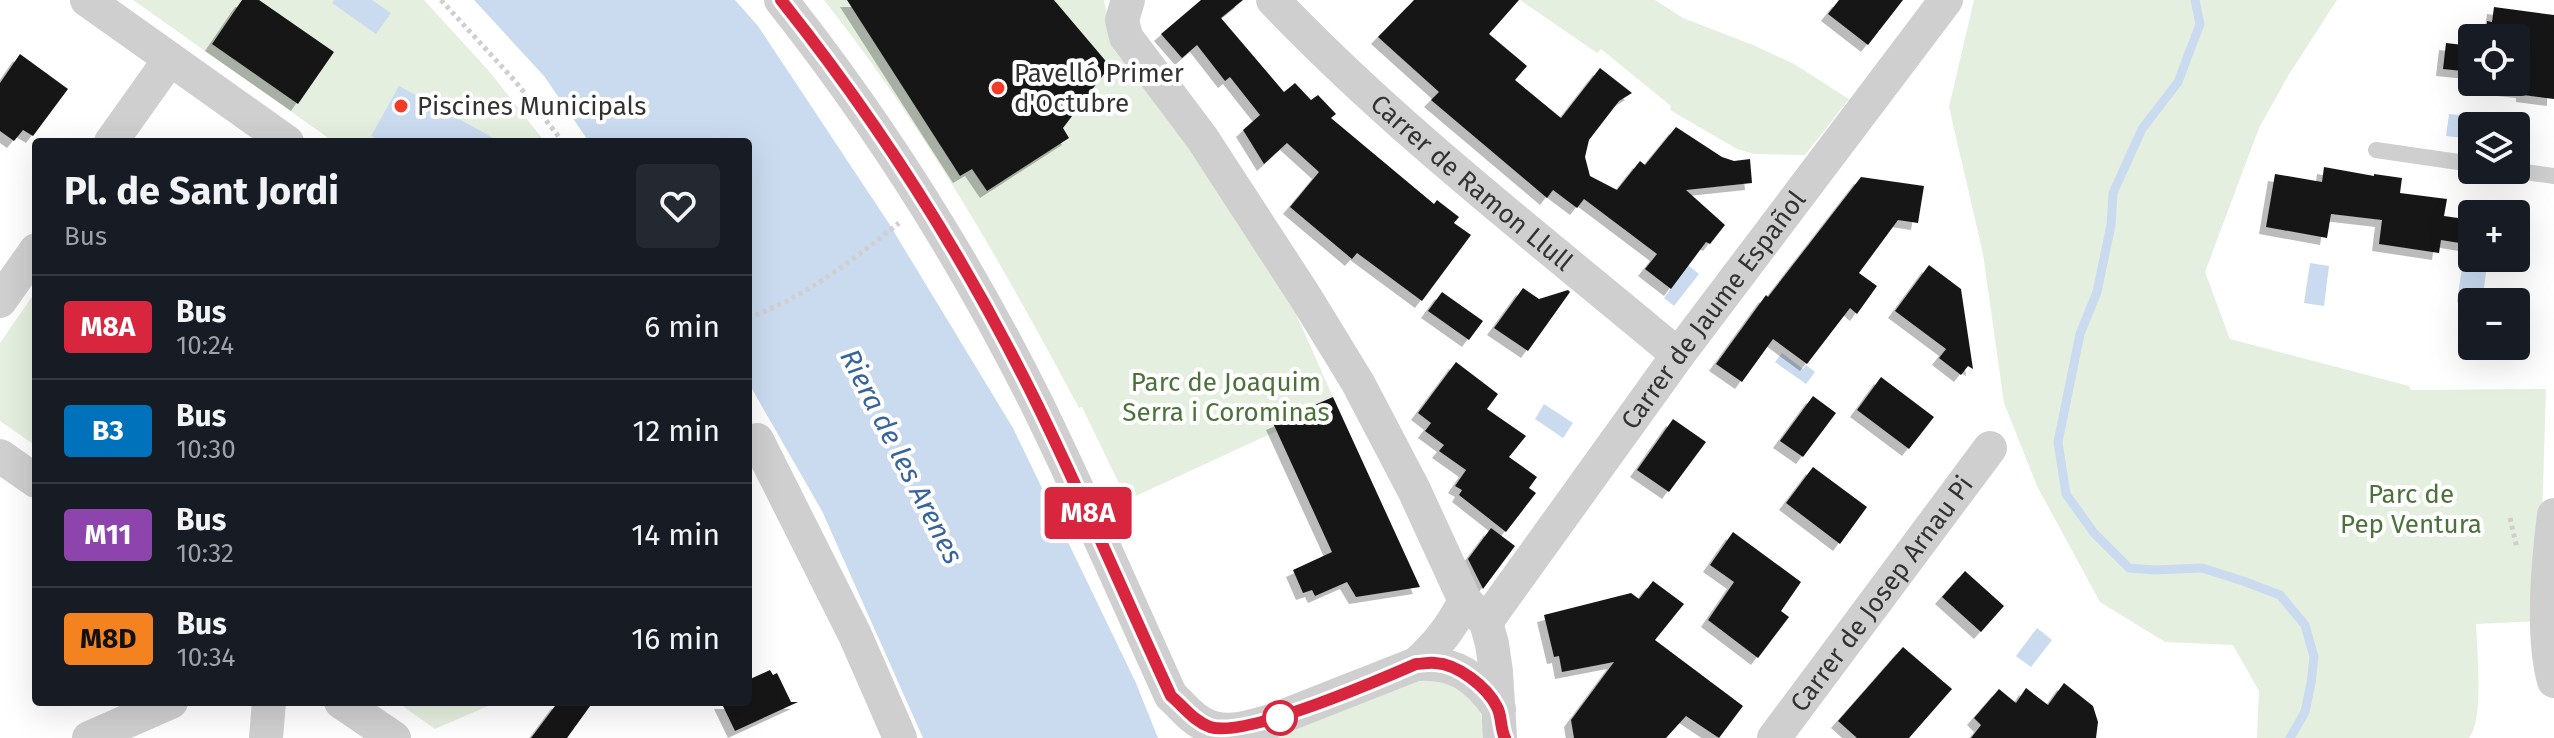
<!DOCTYPE html>
<html lang="en">
<head>
<meta charset="utf-8">
<style>
  :root { --surface:#171b24; --page:#242831; --text:#f1f3f6; --muted:#9ea1a6; --line:#363941 }
  body { margin:0; font-family:"Fira Sans",sans-serif; background:var(--page); color:var(--text); height:100vh; display:flex; flex-direction:column; font-size:30px; white-space:nowrap }
  * { box-sizing:border-box; margin:0 }
  p { font-size:26px; color:var(--muted) }
  .icon { flex:none; width:44px; height:44px; fill:none; stroke:currentColor; stroke-width:2; stroke-linecap:round; stroke-linejoin:round }
  .map { position:relative; flex:1; overflow:hidden }
  .details { position:absolute; left:32px; top:138px; width:720px; height:568px; display:flex; flex-direction:column; background:var(--surface); border-radius:8px; box-shadow:0 8px 32px #0002 }
  .details>* { flex:none }
  .badge { padding:0 16px; border-radius:6px; font-size:28px; line-height:52px }
  .controls { position:absolute; left:2458px; top:24px; display:grid; gap:16px }
  .controls a { display:grid; place-items:center; width:72px; height:72px; border-radius:8px; background:var(--surface); box-shadow:0 8px 32px #0002; font-size:40px }
  .map>.badge { position:absolute; translate:-50% -50%; box-shadow:0 0 0 4px #fff }
  .round { display:grid; place-items:center; flex:none; width:84px; height:84px; border-radius:8px; background:var(--page) }
  .overview { display:flex; align-items:center; justify-content:space-between; height:136px; padding:0 32px }
  h1 { font-size:38px; font-weight:700; line-height:60px }
  ul { padding:0; list-style:none }
  li { display:flex; align-items:center; gap:24px; height:104px; padding:0 32px; border-top:2px solid var(--line) }
  li div { flex:1 }
  li b { display:block; font-size:30px }
  li em { font-style:normal }
  li .badge { min-width:88px; font-weight:700; text-align:center }
  .map>svg:first-child { display:block }
  .green { fill:#e5efdf }
  .water { fill:#cadbf0 }
  .lines { fill:none; stroke-linecap:round; stroke-linejoin:round }
  .stream { stroke:#cadbf0; stroke-width:9 }
  .building { fill:#191919; filter:url(#shadow) }
  .path { stroke:#cfcfcf; stroke-width:5; stroke-dasharray:4 4; stroke-linecap:butt }
  .service { stroke:#cfcfcf; stroke-width:16 }
  .minor { stroke:#cfcfcf; stroke-width:34 }
  .line-casing { stroke:#fff; stroke-width:18 }
  .line { stroke:#d7263d; stroke-width:12 }
  .poi-dot { fill:#f43b28; stroke:#fff; stroke-width:3 }
  .stop-dot { fill:#fff; stroke:#d7263d; stroke-width:4 }
  .labels { text-anchor:middle; stroke-width:8; stroke-linejoin:round; paint-order:stroke }
  .poi-label { font-size:26px; fill:#323232; stroke:#fff; text-anchor:start }
  .street-label { font-size:26px; fill:#323232; stroke:#fff }
  .park-label { font-size:26px; fill:#4b723a; stroke:#fff }
  .water-label { font-size:28px; font-style:italic; fill:#37649c; stroke:#fff }
</style>
</head>
<body>
<div class="map">
<svg width="2554" height="738" viewBox="0 0 2554 738">
  <defs>
    <filter id="shadow"><feDropShadow dx="-7" dy="7" stdDeviation="0" flood-color="#0004"/></filter>
  </defs>
  <rect width="100%" height="100%" fill="#fff"/>
  <path class="green" d="M133 0H424L489 71 545 142H334Z
    M824 0H1104L1114 50 1199 153 1293 307 1333 397 1274 422 1277 431 1127 500 1082 407 1079 408C1003 266 924 126 824 0Z
    M1520 0H1655L1683 18 1753 45 1794 64 1849 99 1805 155 1754 154 1737 149 1670 110 1671 106 1601 49 1597 53Z
    M1974 0H2337L2288 76 2259 128 2205 272 2230 339 2409 386 2411 390 2546 389 2539 621 2476 624C2477 649 2484 721 2469 738H2257L2259 691 2233 645 2165 642 2100 602 2037 486 2004 403 1983 254 1949 107Z
    M36 291V446L0 421V343Z
    M1444 675C1471 696 1483 701 1484 738H1275L1428 676Z
    M397 702H497L435 729Z"/>
  <path class="water" d="M334 0H372L391 13 376 34 332 3Z
    M474 0H735L758 26 888 222 1013 428 1136 683 1158 738H923L822 511 748 382V142H589L544 76Z
    M399 86 497 140V142H382L371 136Z
    M2449 114 2495 119 2494 126H2472V139L2446 136Z
    M2464 253 2472 255V258H2488L2482 302H2472V305L2457 302Z
    M2310 263 2329 266 2324 306 2304 303Z
    M1688 265 1699 274 1674 306 1664 298Z
    M1782 353 1803 369 1806 365 1815 372 1806 384 1775 362Z
    M1544 404 1573 423 1563 438 1535 419Z
    M2037 628 2052 640 2031 667 2016 656Z"/>
  <g class="lines">
    <path class="stream" d="M2195 0 2200 24 2178 82 2142 129 2113 193 2111 225 2097 292 2080 334 2058 442 2066 494 2094 533 2129 568 2154 570 2202 568 2243 581 2280 595 2305 625 2314 657 2311 683 2305 712 2290 738"/>
  </g>
  <path class="building" d="M242 0H259L334 52 298 104 212 44Z
    M847 0H1054L1110 66 1063 128 1069 138 987 191 972 169 960 176Z
    M1201 0H1243L1221 18 1284 92 1295 83 1311 100 1318 95 1336 114 1331 118 1434 204 1437 200 1459 217 1454 223 1471 235 1422 301 1357 253 1352 259 1290 207 1319 172 1287 143 1264 164 1243 130 1260 115 1230 77 1225 81 1197 45 1182 58 1161 34Z
    M1414 0H1519L1489 34 1527 66 1515 80 1561 118 1600 68 1632 93 1619 101 1589 140 1585 157 1590 176 1617 190 1640 161 1645 165 1676 127 1722 157 1734 161 1750 159 1752 183 1686 190 1725 225 1710 244 1706 242 1671 289 1645 269 1657 254 1584 199 1577 208 1553 190 1547 198 1431 100 1439 92 1378 37Z
    M1839 0H1903L1868 45 1828 14Z
    M2494 7 2554 15V99L2523 95V91L2495 88V82H2516V38H2486L2487 21 2492 22Z
    M2446 43 2472 46V72L2443 69Z
    M20 54 68 89 33 136 23 130 14 141 0 131V83Z
    M2324 167 2374 176V174L2402 178 2400 193 2447 199 2444 216 2472 220V245L2441 240 2439 253 2379 244 2382 220 2331 214 2327 238 2266 227 2275 174 2322 182Z
    M1861 177 1924 186 1918 223 1898 220 1859 273 1877 286 1857 314 1850 308 1807 364 1773 339 1742 382 1716 364 1766 295 1768 297Z
    M1929 265 1961 289 1973 369 1968 366 1961 375 1939 358 1946 349 1895 311Z
    M1523 288 1539 299 1568 290 1570 292 1528 351 1494 328Z
    M1442 292 1483 321 1469 340 1428 311Z
    M1456 362 1498 394 1487 409 1526 436 1509 457 1537 477 1529 488 1536 493 1506 532 1459 495 1462 490 1455 486 1466 470 1439 451 1444 445 1425 431 1431 423 1418 413Z
    M1881 377 1934 417 1909 449 1857 410Z
    M1813 396 1836 413 1803 457 1780 441Z
    M1333 397 1420 587 1356 597 1347 582 1315 596 1312 590 1303 593 1293 570 1332 552 1273 423Z
    M1673 419 1706 442 1669 492 1637 470Z
    M1813 467 1867 507 1840 544 1786 503Z
    M1491 528 1515 546 1483 589 1468 559Z
    M1733 532 1801 582 1781 611 1789 617 1758 658 1708 620 1734 582 1710 565Z
    M1965 571 2004 606 1981 632 1942 597Z
    M1653 581 1684 604 1655 640 1743 706 1719 738 1686 716 1666 738H1574L1571 720 1614 662 1562 672 1559 656 1554 657 1544 615 1631 593 1639 599Z
    M1903 647 1952 689 1909 738H1857L1838 721Z
    M770 670 773 675 777 673 791 702H798L735 731 721 702H748V680Z
    M2064 683 2093 706 2098 722 2096 738H1971L1981 725 1974 718 1999 689 2016 703 2026 688 2048 705Z
    M558 702H593L567 738H531Z"/>
  <g class="lines">
    <path class="path" d="M441 0 515 81 563 142
      M748 318C804 298 853 260 899 223
      M2510 518 2517 548"/>
    <path class="service" d="M2376 150 2472 164
      M2511 170 2554 176"/>
    <g class="minor">
      <path d="M87 0 287 142"/>
      <path d="M781 0C880 125 966 262 1037 404 1084 500 1127 599 1171 696 1181 704 1189 716 1200 722 1223 737 1250 727 1274 720"/>
      <path d="M1128 0 1122 20 1126 37 1202 138 1306 298 1358 383 1414 490 1465 601 1486 622 1492 644 1496 672 1500 738"/>
      <path id="s1" d="M1273 0C1397 130 1541 240 1678 355"/>
      <path d="M111 142 170 59"/>
      <path d="M0 301 36 250"/>
      <path d="M748 443 757 440 855 635 900 738"/>
      <path d="M0 456 36 481"/>
      <path d="M2554 515C2548 563 2541 635 2554 681"/>
      <path id="s2" d="M1486 622 1678 355 1946 0"/>
      <path d="M1416 664C1438 645 1451 627 1465 601"/>
      <path d="M341 702 394 738"/>
      <path d="M1255 732 1274 720 1416 664C1455 661 1477 677 1499 709"/>
      <path d="M89 738 171 702"/>
      <path d="M266 738 269 702"/>
      <path id="s3" d="M1774 738 1990 448"/>
    </g>
  </g>
  <g class="lines">
    <g class="line-casing">
      <path id="line" d="M781 0C880 124 967 262 1037 404 1084 500 1126 599 1171 696 1184 707 1194 721 1210 727 1246 738 1377 681 1416 664 1422 664 1429 662 1435 663 1458 664 1487 687 1497 707 1502 716 1500 728 1505 738"/>
    </g>
    <use href="#line" class="line"/>
  </g>
  <g class="poi-dot">
    <circle cx="998" cy="88" r="8"/>
    <circle cx="401" cy="106" r="8"/>
  </g>
  <circle class="stop-dot" cx="1280" cy="718" r="16"/>
  <g class="labels">
    <g class="poi-label">
      <text x="1014" y="82">Pavelló Primer<tspan x="1014" dy="30">d'Octubre</tspan></text>
      <text x="417" y="115">Piscines Municipals</text>
    </g>
    <g class="street-label">
      <text dy="9" stroke="none"><textPath href="#s1" startOffset="270">Carrer de Ramon Llull</textPath></text>
      <text dy="9" stroke="none"><textPath href="#s2" startOffset="386">Carrer de Jaume Español</textPath></text>
      <text dy="9" stroke="none"><textPath href="#s3" startOffset="180">Carrer de Josep Arnau Pi</textPath></text>
    </g>
    <g class="park-label">
      <text x="1226" y="391">Parc de Joaquim<tspan x="1226" dy="30">Serra i Corominas</tspan></text>
      <text x="2411" y="503">Parc de<tspan x="2411" dy="30">Pep Ventura</tspan></text>
    </g>
    <g class="water-label">
      <text transform="translate(902 456) rotate(63)" y="10">Riera de les Arenes</text>
    </g>
  </g>
</svg>
<div class="controls">
<a><svg class="icon" aria-label="locate" viewBox="0 0 24 24"><circle cx="12" cy="12" r="6"/><path d="M12 2v4M12 18v4M2 12h4M18 12h4"/></svg></a>
<a><svg class="icon" aria-label="layers" viewBox="0 0 24 24"><path d="M12 4l9 5-9 5-9-5zM3 14l9 5 9-5"/></svg></a>
<a>+</a>
<a>−</a>
</div>
<b class="badge" style="left:1088px;top:513px;background:#d7263d;color:#fff">M8A</b>
<section class="details">
<div class="overview"><div><h1>Pl. de Sant Jordi</h1><p>Bus</p></div><a class="round"><svg class="icon" aria-label="heart" viewBox="0 0 24 24"><path d="M12 20l-8-8c-3-5 5-10 8-4 3-6 11-1 8 4z"/></svg></a></div>
<ul>
<li><span class="badge" style="background:#d7263d;color:#fff">M8A</span><div><b>Bus</b><p>10:24</p></div><em>6 min</em></li>
<li><span class="badge" style="background:#0072bc;color:#fff">B3</span><div><b>Bus</b><p>10:30</p></div><em>12 min</em></li>
<li><span class="badge" style="background:#8e44ad;color:#fff">M11</span><div><b>Bus</b><p>10:32</p></div><em>14 min</em></li>
<li><span class="badge" style="background:#f58220;color:#111">M8D</span><div><b>Bus</b><p>10:34</p></div><em>16 min</em></li>
</ul>
</section>
</div>
</body>
</html>
